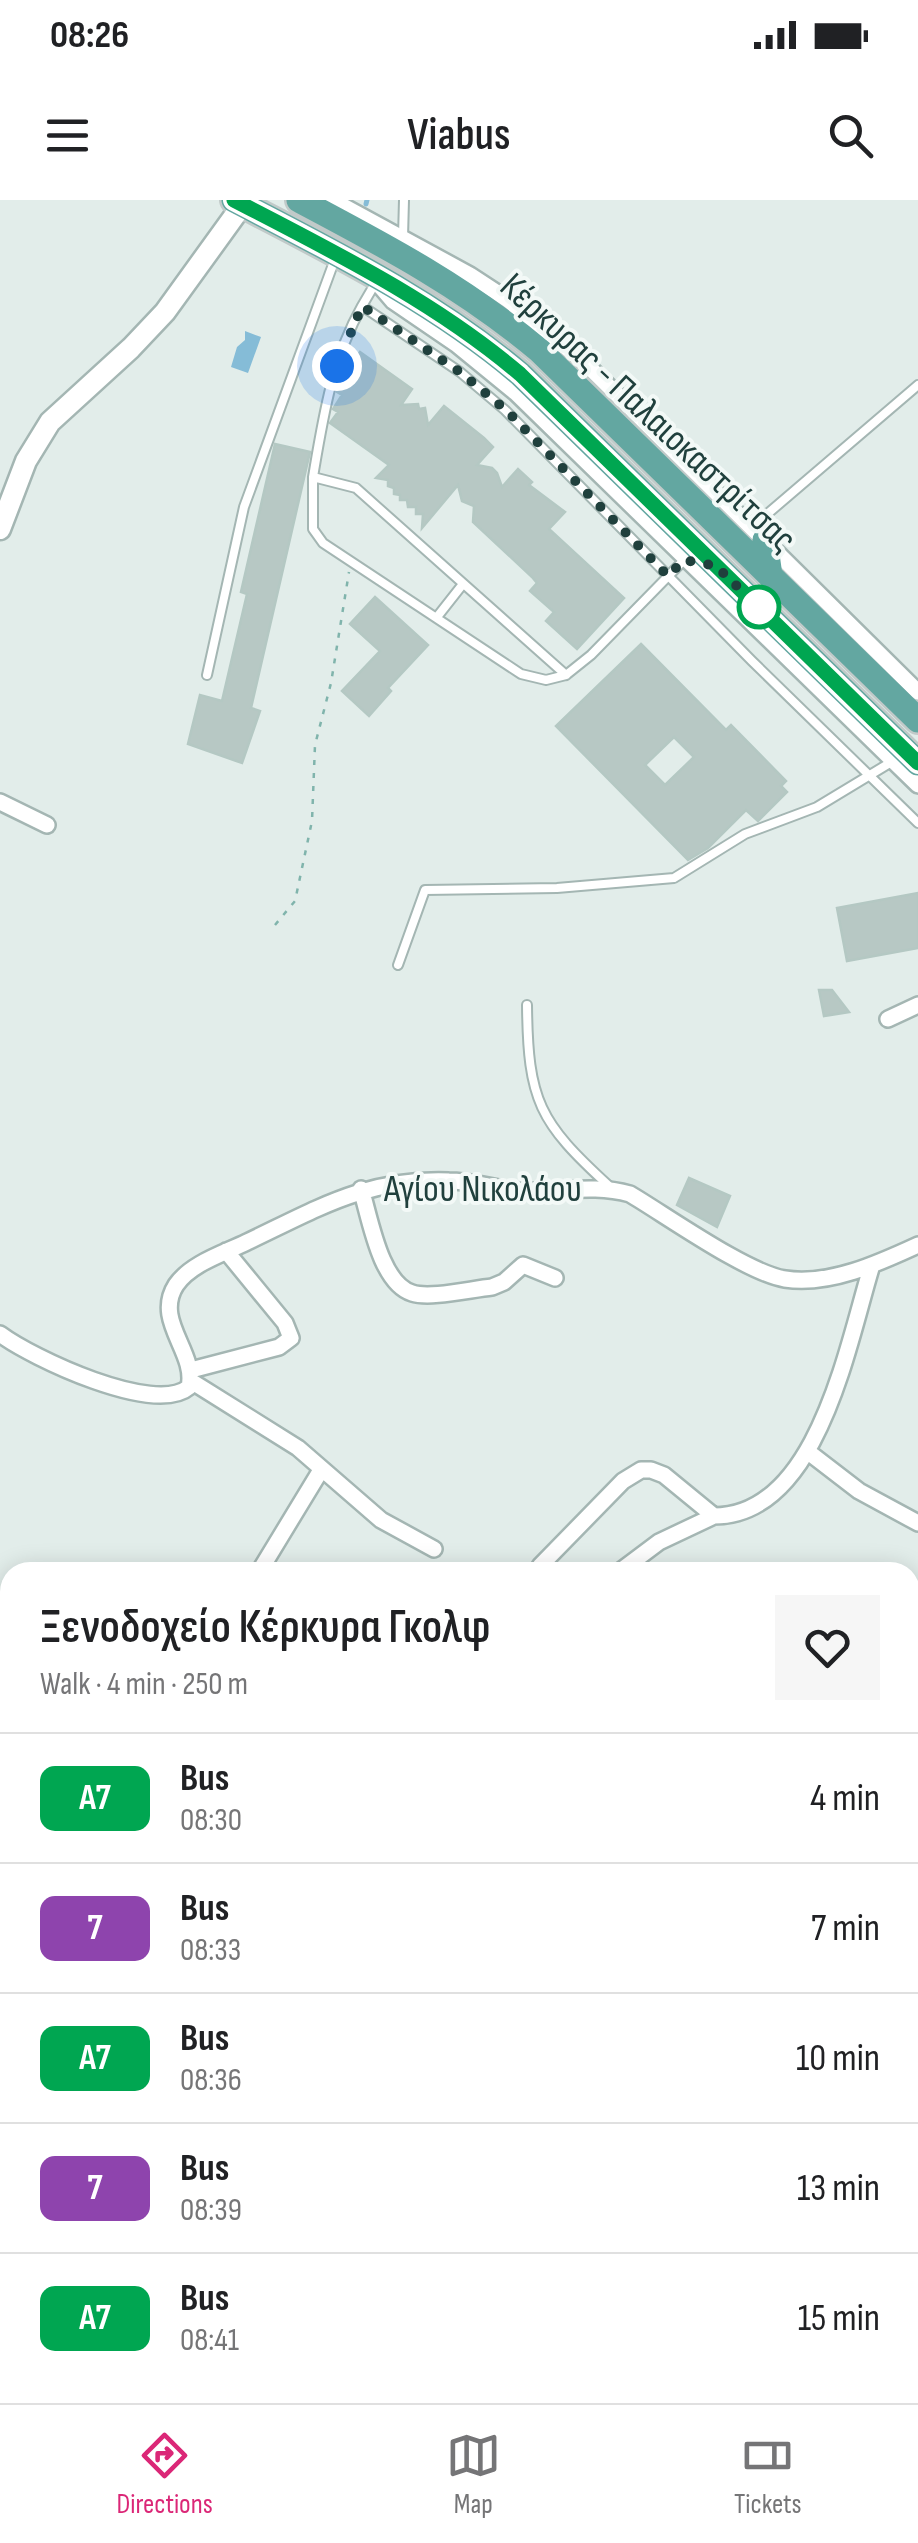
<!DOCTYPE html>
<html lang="en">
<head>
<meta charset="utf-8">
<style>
  :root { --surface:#fff; --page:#f6f6f6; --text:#202124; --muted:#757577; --line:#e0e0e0; --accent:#db2777 }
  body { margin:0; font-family:"Sofia Sans Condensed",sans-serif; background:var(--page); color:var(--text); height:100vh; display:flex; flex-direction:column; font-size:38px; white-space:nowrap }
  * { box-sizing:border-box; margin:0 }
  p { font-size:32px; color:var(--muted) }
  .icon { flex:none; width:55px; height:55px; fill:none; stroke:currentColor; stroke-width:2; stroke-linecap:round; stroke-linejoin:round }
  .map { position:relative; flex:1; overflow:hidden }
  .side { position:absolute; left:0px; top:1362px; width:920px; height:842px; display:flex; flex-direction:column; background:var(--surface); border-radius:30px 30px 0 0; box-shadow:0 5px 25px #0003 }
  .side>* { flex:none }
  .badge { padding:0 20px; border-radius:15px; font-size:35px; line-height:65px }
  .you { position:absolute; width:50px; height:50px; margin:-25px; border:8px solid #fff; border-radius:50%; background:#1a73e8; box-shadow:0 0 0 15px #1a73e833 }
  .map>.badge { position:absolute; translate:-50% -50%; box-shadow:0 0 0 5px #fff }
  .round { display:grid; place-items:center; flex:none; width:105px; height:105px; border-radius:0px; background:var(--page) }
  .overview { display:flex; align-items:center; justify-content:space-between; height:170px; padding:0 40px }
  h1 { font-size:48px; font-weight:600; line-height:75px }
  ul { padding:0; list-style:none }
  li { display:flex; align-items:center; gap:30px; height:130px; padding:0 40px; border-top:2px solid var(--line) }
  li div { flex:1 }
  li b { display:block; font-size:38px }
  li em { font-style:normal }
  li .badge { min-width:110px; font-weight:700; text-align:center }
  .status { display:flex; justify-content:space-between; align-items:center; height:70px; padding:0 50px; background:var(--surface); direction:ltr }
  .status svg { height:28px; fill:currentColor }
  header { display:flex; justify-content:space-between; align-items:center; height:130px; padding:0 40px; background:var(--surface); font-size:45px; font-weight:600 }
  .menu { display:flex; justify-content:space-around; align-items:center; height:140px; border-top:2px solid var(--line); background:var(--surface); font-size:28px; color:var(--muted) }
  .menu a { display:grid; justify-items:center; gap:5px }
  .menu .current { color:var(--accent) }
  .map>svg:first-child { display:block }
  .water { fill:#85bcd7 }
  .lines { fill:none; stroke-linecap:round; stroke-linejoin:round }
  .stream { stroke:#85bcd7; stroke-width:5 }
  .building { fill:#b7c8c4; stroke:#b4c8c3; stroke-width:2.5; fill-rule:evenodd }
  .service-casing { stroke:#a4b6b3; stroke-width:12 }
  .minor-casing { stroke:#a4b6b3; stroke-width:20 }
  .tertiary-casing { stroke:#a4b6b3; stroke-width:25 }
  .primary-casing { stroke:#c1cac9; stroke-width:30 }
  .path { stroke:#80b4ac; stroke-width:2.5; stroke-dasharray:5 8; stroke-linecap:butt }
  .service { stroke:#fff; stroke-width:8 }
  .minor { stroke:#fff; stroke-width:15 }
  .tertiary { stroke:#fff; stroke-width:20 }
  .primary { stroke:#63a7a1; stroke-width:25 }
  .line-casing { stroke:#fff; stroke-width:22 }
  .line { stroke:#00a651; stroke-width:15 }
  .walk { stroke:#20403d; stroke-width:10; stroke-dasharray:0 18 }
  .stop-dot { fill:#fff; stroke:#00a651; stroke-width:5 }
  .labels { text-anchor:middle; stroke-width:8; stroke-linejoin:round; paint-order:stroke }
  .street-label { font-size:38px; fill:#20403d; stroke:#f3f9f7 }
</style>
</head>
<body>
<div class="status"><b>08:26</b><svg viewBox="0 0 49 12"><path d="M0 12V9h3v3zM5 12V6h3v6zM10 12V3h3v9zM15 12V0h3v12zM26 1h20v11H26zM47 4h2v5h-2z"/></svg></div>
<header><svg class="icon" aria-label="menu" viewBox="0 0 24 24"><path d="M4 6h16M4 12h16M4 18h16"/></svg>Viabus<svg class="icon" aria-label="search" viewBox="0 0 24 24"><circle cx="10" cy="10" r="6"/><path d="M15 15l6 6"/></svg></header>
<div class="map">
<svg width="918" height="2203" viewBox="0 0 918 2203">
  <rect width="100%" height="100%" fill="#e2edea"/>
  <path class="water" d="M245 131 261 137 248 173 231 167 237 147 245 140Z"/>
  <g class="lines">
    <path class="stream" d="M366 4 367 0"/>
  </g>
  <path class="building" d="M360 152 412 189 401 205 418 204 419 209 425 208 428 225 444 206 484 238 493 247 477 265 492 268 497 273 502 287 518 269 532 282 529 285 565 312 549 329 624 398 577 449 546 421 554 412 530 391 537 383 532 377 473 322 474 306 462 301 458 285 422 328 423 314H416V307H408L407 300H400V295L394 294V288L388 286V280L376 278 389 265 330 223 338 212 333 209 342 195 337 192 340 181Z
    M275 244 310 252 251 508 260 511 242 563 188 544 200 495 222 501 247 394 241 392Z
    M375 397 428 445 388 488 391 491 369 516 342 491 380 451 350 424Z
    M641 444 726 530 731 525 786 581 781 586 787 592 758 621 746 610 708 648 688 660 556 526ZM674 537 694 557 665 585 645 565Z
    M918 693V748L847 761 837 708Z
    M819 790H832L849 812 824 816Z
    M689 978 730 996 717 1027 677 1005Z"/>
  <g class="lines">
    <g class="service-casing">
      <path id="service" d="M403 37 404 0
        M376 82 362 106 460 172 505 210 752 461 918 623
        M362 106C332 159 323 218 313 277L356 288 566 475 591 455 685 359 689 360
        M313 277V329L323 343 521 474 546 480 566 475
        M752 327 918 185
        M437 417 463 384
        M207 475 244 307 335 59
        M398 765 425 690 557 688 674 678 745 634 817 607 893 561
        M527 805C528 901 539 922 609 986"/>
    </g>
    <g class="minor-casing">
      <path id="minor" d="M332 0 470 75 508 100 584 162 918 492
        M381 87 393 101 456 144 516 193 918 585
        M0 602 47 625
        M888 819 918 805
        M361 989C370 1018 380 1083 412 1093 430 1099 471 1089 492 1087L504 1082 523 1065 555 1078
        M0 1134C32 1158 155 1216 189 1187 197 1152 153 1121 176 1085 191 1063 225 1053 247 1042 319 1008 366 978 449 981 474 981 499 990 524 991 561 992 595 984 630 994 667 1016 747 1073 785 1079 829 1086 879 1063 918 1045
        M191 1170 279 1147 291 1138 285 1123 226 1051
        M191 1181 298 1248 381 1320 434 1349
        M807 1251 859 1291 918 1323
        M540 1366 623 1281 641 1270H651L664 1275 714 1316C818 1316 848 1142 872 1065
        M259 1372 321 1270
        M619 1372 659 1342 714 1316
        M0 2151 10 2143
        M223 2195 225 2203
        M646 2195 657 2203
        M475 2203 481 2195"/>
    </g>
    <g class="tertiary-casing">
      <path id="tertiary" d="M0 329 26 261 50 222 131 148 165 112 246 0"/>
    </g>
    <g class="primary-casing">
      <path id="primary" d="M234 0C334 52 434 101 520 174L918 563
        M299 0C386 46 464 87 540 151L918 520
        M765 340 770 376"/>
    </g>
    <path class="path" d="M275 725 295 701 312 621 315 545 331 483 349 372"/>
    <use href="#service" class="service"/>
    <use href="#minor" class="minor"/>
    <use href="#tertiary" class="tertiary"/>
    <use href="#primary" class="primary"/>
  </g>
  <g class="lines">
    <g class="line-casing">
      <path id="line" d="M234 0C334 52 434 101 520 174L918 563"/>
    </g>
    <use href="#line" class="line"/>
    <path class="walk" d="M337 166 362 106 460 172 506 210 668 376 684 360 716 366 765 413 759 407"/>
  </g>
  <circle class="stop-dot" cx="759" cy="407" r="20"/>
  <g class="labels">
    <g class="street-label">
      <text transform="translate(649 212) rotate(43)" y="13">Κέρκυρας - Παλαιοκαστρίτσας</text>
      <text x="483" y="1001">Αγίου Νικολάου</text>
    </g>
  </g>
</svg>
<div class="you" style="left:337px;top:166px"></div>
<section class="side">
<div class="overview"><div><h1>Ξενοδοχείο Κέρκυρα Γκολφ</h1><p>Walk · 4 min · 250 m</p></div><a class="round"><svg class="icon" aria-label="heart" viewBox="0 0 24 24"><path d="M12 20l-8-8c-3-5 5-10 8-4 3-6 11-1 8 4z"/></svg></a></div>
<ul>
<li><span class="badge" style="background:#00a651;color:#fff">A7</span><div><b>Bus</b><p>08:30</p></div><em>4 min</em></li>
<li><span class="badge" style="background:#8e44ad;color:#fff">7</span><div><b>Bus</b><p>08:33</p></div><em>7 min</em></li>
<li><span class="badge" style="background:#00a651;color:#fff">A7</span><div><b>Bus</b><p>08:36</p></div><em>10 min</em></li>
<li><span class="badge" style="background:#8e44ad;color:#fff">7</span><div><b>Bus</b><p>08:39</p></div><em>13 min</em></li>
<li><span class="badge" style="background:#00a651;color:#fff">A7</span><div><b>Bus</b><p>08:41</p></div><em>15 min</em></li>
</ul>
</section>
</div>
<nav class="menu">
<a class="current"><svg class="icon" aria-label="directions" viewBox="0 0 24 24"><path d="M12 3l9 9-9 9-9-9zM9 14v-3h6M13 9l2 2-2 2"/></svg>Directions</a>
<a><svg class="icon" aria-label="map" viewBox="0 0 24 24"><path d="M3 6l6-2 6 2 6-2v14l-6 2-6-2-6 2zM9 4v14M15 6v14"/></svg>Map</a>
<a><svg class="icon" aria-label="tickets" viewBox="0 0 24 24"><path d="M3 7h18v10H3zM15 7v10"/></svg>Tickets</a>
</nav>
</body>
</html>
